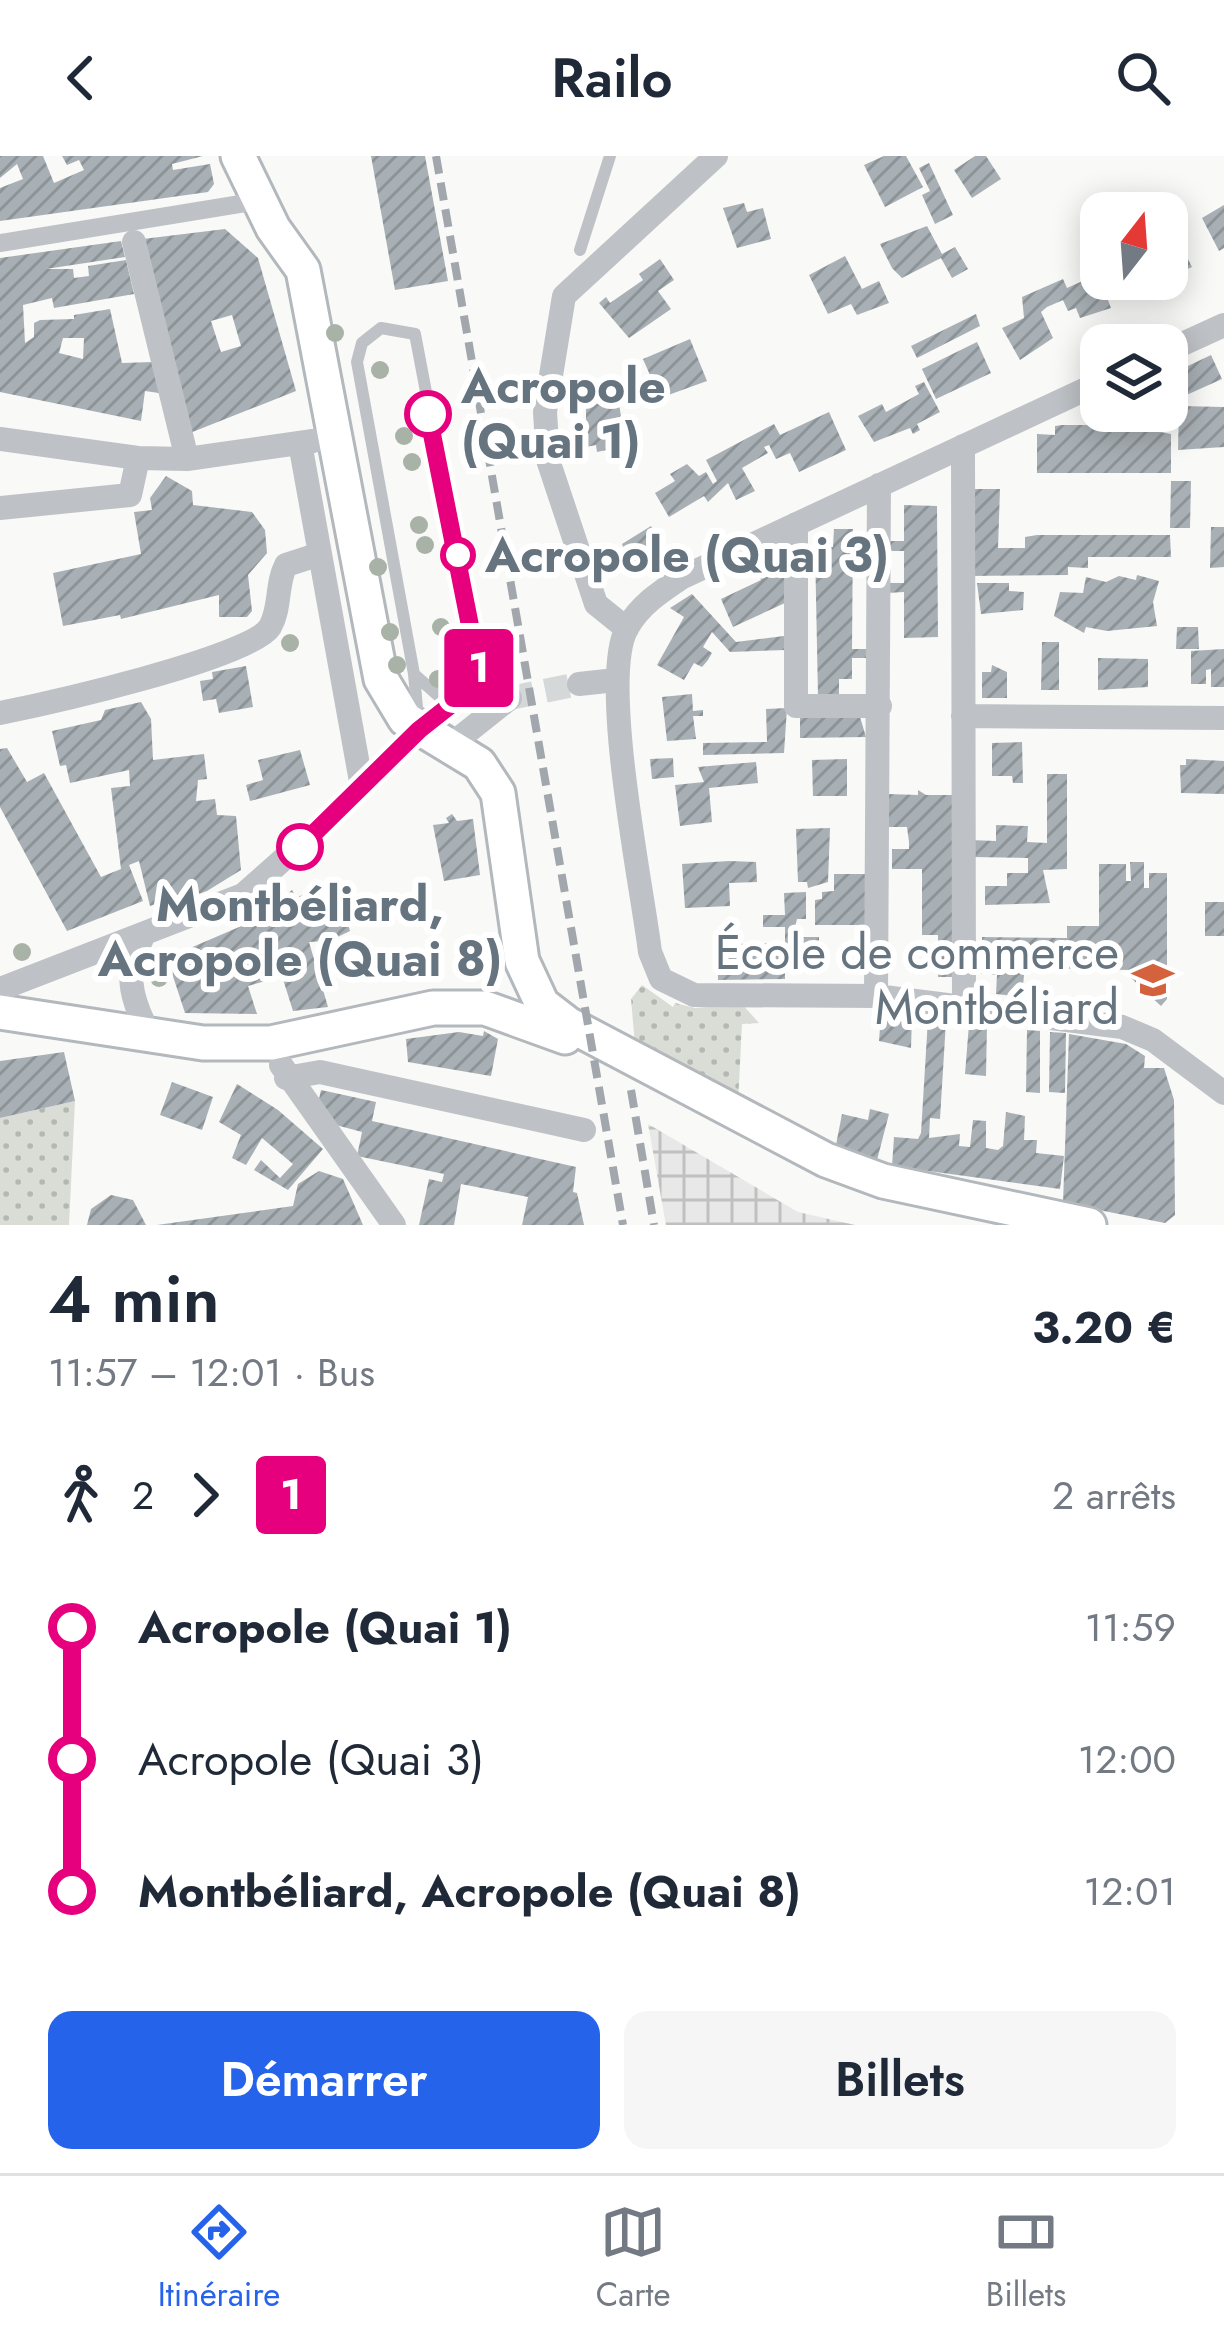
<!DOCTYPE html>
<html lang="fr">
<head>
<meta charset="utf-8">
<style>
  :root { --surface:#fff; --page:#f6f6f7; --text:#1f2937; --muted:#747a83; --line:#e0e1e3; --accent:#2563eb }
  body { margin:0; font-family:Jost,sans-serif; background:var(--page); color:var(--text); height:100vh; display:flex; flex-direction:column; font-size:45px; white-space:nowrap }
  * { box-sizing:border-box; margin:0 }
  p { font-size:39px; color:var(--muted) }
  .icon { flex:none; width:66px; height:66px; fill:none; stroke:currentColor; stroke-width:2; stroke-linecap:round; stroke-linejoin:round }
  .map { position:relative; height:1069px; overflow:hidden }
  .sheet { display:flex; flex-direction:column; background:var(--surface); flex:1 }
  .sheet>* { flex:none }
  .badge { padding:0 24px; border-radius:9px; font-size:42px; line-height:78px }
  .needle { width:78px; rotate:17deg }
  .buttons { position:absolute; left:1080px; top:36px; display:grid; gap:24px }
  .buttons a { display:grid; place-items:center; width:108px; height:108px; border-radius:24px; background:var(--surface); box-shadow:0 6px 30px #0003; font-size:60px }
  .map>.badge { position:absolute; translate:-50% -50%; box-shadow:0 0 0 6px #fff }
  .legs { display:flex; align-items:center; gap:18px; height:132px; padding:0 48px; font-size:39px }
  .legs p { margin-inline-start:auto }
  .head { display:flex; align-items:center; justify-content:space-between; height:204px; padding:0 48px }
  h1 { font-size:66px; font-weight:600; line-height:90px }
  .cta { display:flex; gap:24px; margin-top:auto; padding:24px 48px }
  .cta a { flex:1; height:138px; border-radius:24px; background:var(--accent); color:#fff; font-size:48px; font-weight:600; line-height:138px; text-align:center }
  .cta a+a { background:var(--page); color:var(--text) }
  ul { padding:0 48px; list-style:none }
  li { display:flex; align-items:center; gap:42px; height:132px; font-size:45px }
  li i { display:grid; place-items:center; width:18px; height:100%; margin:0 15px; background:currentColor }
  li i::after { content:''; width:30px; height:30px; margin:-15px; border:9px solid; border-radius:50%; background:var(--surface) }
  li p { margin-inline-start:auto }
  li:first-child i { background:linear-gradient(#0000 50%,currentColor 0) }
  li:last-child i { background:linear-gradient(currentColor 50%,#0000 0) }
  header { display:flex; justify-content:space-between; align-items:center; height:156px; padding:0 48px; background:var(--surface); font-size:54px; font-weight:600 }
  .menu { display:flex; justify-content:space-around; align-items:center; height:168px; border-top:3px solid var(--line); background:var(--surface); font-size:33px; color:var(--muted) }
  .menu a { display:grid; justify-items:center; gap:6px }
  .menu .selected { color:var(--accent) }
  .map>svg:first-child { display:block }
  .industrial { fill:url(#industrial-grid) }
  .green { fill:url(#green-dots) }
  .building { fill:url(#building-hatch); fill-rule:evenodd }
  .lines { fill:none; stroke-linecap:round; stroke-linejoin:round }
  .minor-tunnel { stroke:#d4d8d9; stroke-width:24; stroke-dasharray:24 12; stroke-linecap:butt }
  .secondary-casing { stroke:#b3b8bd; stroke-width:39 }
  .service { stroke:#bec2c6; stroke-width:12 }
  .pedestrian { stroke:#bec2c6; stroke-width:18 }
  .minor { stroke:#bec2c6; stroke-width:24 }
  .secondary { stroke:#fff; stroke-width:33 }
  .rail { stroke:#a1a7ac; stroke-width:8; stroke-dasharray:18 9; stroke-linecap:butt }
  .tree { fill:#a9b2a7 }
  .line-1-casing { stroke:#fff; stroke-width:27 }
  .line-1 { stroke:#e6007e; stroke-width:18 }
  .stop-1-dot { fill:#fff; stroke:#e6007e; stroke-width:6 }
  .labels { text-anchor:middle; stroke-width:12; stroke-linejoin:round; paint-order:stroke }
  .stop-label { font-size:48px; font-weight:bold; fill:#66747f; stroke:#fff; text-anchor:start }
  .poi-label { font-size:48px; fill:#66747f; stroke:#fff; text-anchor:end }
</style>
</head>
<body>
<header><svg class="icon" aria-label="back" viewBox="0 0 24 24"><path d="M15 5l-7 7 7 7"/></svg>Railo<svg class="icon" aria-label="search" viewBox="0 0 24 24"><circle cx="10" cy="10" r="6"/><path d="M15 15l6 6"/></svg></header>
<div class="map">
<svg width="1224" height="1069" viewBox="0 0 1224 1069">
  <defs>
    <pattern id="industrial-grid" width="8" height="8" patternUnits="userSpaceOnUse" patternTransform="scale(3)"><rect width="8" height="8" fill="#e7e8e7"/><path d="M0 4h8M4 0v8" fill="none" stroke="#bfc1c0"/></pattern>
    <pattern id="green-dots" width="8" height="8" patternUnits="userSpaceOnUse" patternTransform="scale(3)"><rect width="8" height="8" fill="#d9ddd6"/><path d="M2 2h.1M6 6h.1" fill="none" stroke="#b4b8b3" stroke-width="1.8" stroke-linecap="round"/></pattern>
    <pattern id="building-hatch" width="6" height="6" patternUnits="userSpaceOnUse" patternTransform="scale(3)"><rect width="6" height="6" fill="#a9b0b5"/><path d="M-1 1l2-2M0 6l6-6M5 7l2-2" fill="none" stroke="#8d9498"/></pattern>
  </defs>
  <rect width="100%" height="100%" fill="#f9f9f7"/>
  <path class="industrial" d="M648 968 798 1056 855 1069H666Z"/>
  <path class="green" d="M642 829 673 851 675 847 695 852 742 848 759 867 742 868 738 947 635 889 631 843Z
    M75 945 69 1069H0V962Z"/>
  <path class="building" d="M0 0H43L54 27 84 14 79 4 67 9 62 0H203L172 8 173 14 210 8 214 28 208 36 0 65V32L23 23 17 8 0 22Z
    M371 0H425L448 125 395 134Z
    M884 0H906L923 31 885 51 864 9Z
    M975 0H986L1001 23 972 42 954 14Z
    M929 7 953 59 935 68 922 39 930 35 919 12Z
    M744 47 747 56 763 52 771 83 737 92 723 52Z
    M1224 49V92L1219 95 1202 62Z
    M927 70 942 98 955 91 968 113 952 122 941 102 902 122 892 112 880 88Z
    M225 73 258 102 296 235 190 277 143 83ZM232 159 241 190 221 196 211 165Z
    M121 85 125 101 46 113H73L74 122 89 120 88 110 126 104 134 138 54 152 52 142 23 149 25 187 34 181V167L40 164 74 163V159L110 153 122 207 152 206 159 237 145 235 141 265 0 236V102ZM63 182H84L83 203 59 197Z
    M1167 92 1171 101 1184 95 1192 111 1167 122Z
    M845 100 862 133 879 125 889 147 857 159 851 148 828 158 809 119Z
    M660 103 674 124 658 135 671 153 629 182 599 147 606 141 610 147 643 124 639 118Z
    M1098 118 1111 152 1080 162 1076 152 1068 155 1063 144 1047 151 1041 156 1053 182 1020 204 1002 172 1024 162 1022 141 1063 123 1067 132Z
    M976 158 980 170 917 202 911 190Z
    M690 183 707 225 660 242 643 203Z
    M977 186 991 217 936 243 922 213Z
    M1211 199 1222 223 1171 246V218Z
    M924 226 940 256 917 268 920 274 913 278 910 272 874 286 858 260 882 248 886 256 919 238 915 230Z
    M618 242 626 290 597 296 596 289 586 291V247Z
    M1179 250 1224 251V291L1178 294Z
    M829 256 846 294 799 316 790 297 776 303 769 289 764 291 768 297 742 312 755 335 736 344 728 327 708 346 704 340 669 361 655 337 675 325 670 318 687 308 699 320 706 316 713 328 717 325 706 304 774 268 780 279Z
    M1123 269 1171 278V317H1037V278L1055 279V270L1062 269Z
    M166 320 192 335 193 349 252 356 265 374 267 397 248 419 252 455 247 461H219V439L121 463 120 459 63 470 53 417 141 398 134 356 152 354 150 342Z
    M1171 325H1191L1190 372H1170Z
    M969 333H1000L998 392H1025V381L1037 379H1170L1171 401H1088V412L1068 411V419L970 420Z
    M904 349 937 350 938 481 904 482V436L887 437 888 427H904V395H888V385H904Z
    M651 370 666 396 651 405 648 401 629 406 622 388Z
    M1211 371H1224V411L1210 412Z
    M834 373H853L852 493H867V502H852V523H839V541H818L815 391H833Z
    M774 400 785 405V447L733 471 721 443 761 424 755 409Z
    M1137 419 1159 425 1153 446 1157 470 1107 475 1086 471 1084 477 1054 460 1060 436 1083 437 1086 421 1106 426 1119 420 1136 424Z
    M977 427H1009V435L1024 436 1023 454 981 458Z
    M692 438 736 486 784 480 786 494 730 496 712 476 703 491 712 497 708 504 702 511 694 507 684 524 657 509 684 461 670 452Z
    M1177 471H1198L1199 493H1176Z
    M1042 486H1059V534H1041Z
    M1224 493V531H1211V513L1206 514V528H1191V495Z
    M1098 502 1148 503V531L1098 534Z
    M992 509 1007 516V542H982V516H991Z
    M246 510 253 551 219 557 216 543 203 545 200 525 213 523 212 516Z
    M692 538 693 555 703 554V560H693L696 583 667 585 662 541Z
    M141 546 151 563 153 604 204 598 207 623 198 624 196 645 215 643 217 659 236 660 241 714 207 735 193 740 191 735 150 750 139 705 129 709 143 745 67 775 0 651V593L7 592 27 626 44 617 101 721 121 713 111 632 130 630 129 614 70 627 66 609 60 610 52 575 101 564 105 554Z
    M787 552 784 597 703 599V587L767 586 766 553Z
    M860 561 866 581 800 582V562Z
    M1022 586 1023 627H1013L1012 620H992V587Z
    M300 594 310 629 250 645 246 629 263 624 258 604Z
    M673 602 674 621 652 623 650 603Z
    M847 603V640H813L812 604Z
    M1186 603 1224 605V638L1181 637 1180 609H1186Z
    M756 606 758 627 709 632 712 666 680 670 675 629 704 626 698 611Z
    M1047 618H1067V713L1043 714 1050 747 985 749V730H1007V717H1028V702L971 701 970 684 996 685V669L1028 670 1027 686 1047 687Z
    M918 634 926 639H957V821H938V779H922V713H892V693H909V686L907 671H887L888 638 918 639Z
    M452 658 457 665 473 663 480 719 444 725 433 669 449 667 446 662Z
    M830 672 828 726 808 732 807 726H798L796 673Z
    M729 705 756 706 757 726 729 727 730 750 685 752 682 708Z
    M1130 706H1144V732H1149V717H1167V843L1161 850 1129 820V814L1038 812V799L1026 798 1022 841 996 838 997 819 971 816V798L982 799V781L1067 782V770H1099V708H1126V725H1131Z
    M834 718H867L866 769H815V744L822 743V736L834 735Z
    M338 729 350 775 329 785 309 786 328 851 293 855 282 820 248 830 257 858 185 857 167 802 258 763 292 734 296 741 318 735 321 746 326 745 323 734Z
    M806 736V763H797L794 775 797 781H819V808H785V823L718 824 717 774H732V785L743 788 785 787V771H763V759H785L784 737Z
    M1205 746H1224V780H1205Z
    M881 859 912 861 911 892 879 885Z
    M928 863 946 865 940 963 930 962 929 982 960 978 959 990 970 991 973 964 986 965V992L998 994 1003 990 1006 956 1025 960 1024 984H1037L1036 997 1064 1000 1060 1033 892 1010 894 981 918 983 921 977Z
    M969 868 987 869 986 920 965 918Z
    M1027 874 1040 875V937L1026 936Z
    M484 875 498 883 491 920 408 906 406 883 459 876 483 880Z
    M1050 876 1066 877 1065 937 1049 936Z
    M1069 878 1126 888 1145 900 1144 912H1164L1174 944 1175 1059 1165 1067 1063 1047Z
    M64 896 75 945 0 962V905Z
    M172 926 213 941 202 974 160 959Z
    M237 928 278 954 323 993 288 1034 254 1014 261 1004 280 1022 293 1008 262 982 246 1009 232 1002 241 979 219 966Z
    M321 934 376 946 372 965 576 1011 573 1036 577 1037 584 1069H522L528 1041 461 1028 454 1069H419L429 1023 442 1026 444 1018 357 1000 362 976 336 969 319 943Z
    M870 953 889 958 877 1004 835 994 842 958 868 964Z
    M319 1015 343 1023 363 1069H157L293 1050 298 1028Z
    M111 1039 133 1044 146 1069H87L91 1053Z"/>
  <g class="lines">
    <path class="minor-tunnel" d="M510 542 579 528"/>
    <g class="secondary-casing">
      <path id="secondary" d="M238 0 273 72 303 114 381 523 405 563 479 608 498 637 522 805 542 848 568 868 826 1004 883 1025 1089 1069
        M0 856 203 887H271L433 852H485L565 881"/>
    </g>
    <path class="service" d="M580 94 610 0
      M381 172 415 178 481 525 419 574 414 518 357 206 362 187Z
      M415 519 450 550"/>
    <path class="pedestrian" d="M0 87 259 45"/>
    <path class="minor" d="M134 86 187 303
      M1167 195 1224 169
      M1101 226 681 422C660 436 640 449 627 472 599 523 642 730 650 796L661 823 694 839 876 840 1122 871 1153 884 1224 937
      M0 283 138 302 187 303 313 285
      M300 287 362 631
      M963 290 964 850
      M0 352 130 339 138 302
      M796 368V550H880
      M627 473 596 448 548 304 545 256 564 140 716 0
      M579 528 616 524
      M0 557C45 548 251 502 270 471 281 452 276 428 286 409L320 398
      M963 560 1224 562
      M452 588 510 542
      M143 780C125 818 129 838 148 876
      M0 833 243 739 340 653 419 574
      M876 840 879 329
      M281 909 394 1069
      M286 922 320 916 584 974"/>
    <use href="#secondary" class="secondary"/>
    <path class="rail" d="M436 0 623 1069
      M631 934 654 1069"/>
  </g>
  <g class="tree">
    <circle cx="335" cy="177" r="9"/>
    <circle cx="380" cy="214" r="9"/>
    <circle cx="404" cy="280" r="9"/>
    <circle cx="412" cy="306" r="9"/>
    <circle cx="419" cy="369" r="9"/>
    <circle cx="425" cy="389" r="9"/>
    <circle cx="378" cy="411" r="9"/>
    <circle cx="441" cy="471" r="9"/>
    <circle cx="390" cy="476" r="9"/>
    <circle cx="290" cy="487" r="9"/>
    <circle cx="397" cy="509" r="9"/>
    <circle cx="457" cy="519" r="9"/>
    <circle cx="438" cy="523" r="9"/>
    <circle cx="22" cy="796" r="9"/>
    <circle cx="159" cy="822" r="9"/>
  </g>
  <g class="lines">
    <g class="line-1-casing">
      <path id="line-1" d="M300 691 419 574 481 525 428 258"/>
    </g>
    <use href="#line-1" class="line-1"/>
  </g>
  <defs>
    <g id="university-bare" transform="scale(3.24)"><path d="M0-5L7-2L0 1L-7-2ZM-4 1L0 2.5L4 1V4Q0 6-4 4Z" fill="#d3623d" stroke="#fff" stroke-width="2.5" paint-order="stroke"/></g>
  </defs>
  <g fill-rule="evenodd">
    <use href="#university-bare" x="1153" y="824"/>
  </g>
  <g class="stop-1-dot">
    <circle cx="428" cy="258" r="21"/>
    <circle cx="458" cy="399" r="15"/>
    <circle cx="300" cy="691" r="21"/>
  </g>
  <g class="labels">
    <g class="stop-label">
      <text x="461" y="247">Acropole<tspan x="461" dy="55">(Quai 1)</tspan></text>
      <text x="485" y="416">Acropole (Quai 3)</text>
      <text x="300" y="765" text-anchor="middle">Montbéliard,<tspan x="300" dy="55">Acropole (Quai 8)</tspan></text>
    </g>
    <g class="poi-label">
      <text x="1119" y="813">École de commerce<tspan x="1119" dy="55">Montbéliard</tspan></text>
    </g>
  </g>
</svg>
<div class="buttons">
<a><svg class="needle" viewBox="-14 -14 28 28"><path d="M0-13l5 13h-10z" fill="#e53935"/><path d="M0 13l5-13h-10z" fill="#747a83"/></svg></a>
<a><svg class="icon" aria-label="layers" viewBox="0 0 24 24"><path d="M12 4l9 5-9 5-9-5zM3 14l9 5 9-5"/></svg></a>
</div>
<b class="badge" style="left:479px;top:512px;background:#e6007e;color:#fff">1</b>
</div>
<section class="sheet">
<div class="head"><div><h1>4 min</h1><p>11:57 – 12:01 · Bus</p></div><b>3.20 €</b></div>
<div class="legs"><svg class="icon" aria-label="walk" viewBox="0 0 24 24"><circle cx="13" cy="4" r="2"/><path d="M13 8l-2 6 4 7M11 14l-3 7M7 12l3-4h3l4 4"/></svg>2<svg class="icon" aria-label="forward" viewBox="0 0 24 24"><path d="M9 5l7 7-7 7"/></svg><b class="badge" style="background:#e6007e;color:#fff">1</b><p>2 arrêts</p></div>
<ul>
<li><i style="color:#e6007e"></i><b>Acropole (Quai 1)</b><p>11:59</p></li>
<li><i style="color:#e6007e"></i><span>Acropole (Quai 3)</span><p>12:00</p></li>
<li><i style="color:#e6007e"></i><b>Montbéliard, Acropole (Quai 8)</b><p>12:01</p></li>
</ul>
<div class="cta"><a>Démarrer</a><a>Billets</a></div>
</section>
<nav class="menu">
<a class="selected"><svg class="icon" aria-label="directions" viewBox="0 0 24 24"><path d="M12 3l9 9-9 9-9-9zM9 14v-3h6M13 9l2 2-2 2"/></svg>Itinéraire</a>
<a><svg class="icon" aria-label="map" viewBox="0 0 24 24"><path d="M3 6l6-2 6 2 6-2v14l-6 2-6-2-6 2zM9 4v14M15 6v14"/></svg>Carte</a>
<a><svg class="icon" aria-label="tickets" viewBox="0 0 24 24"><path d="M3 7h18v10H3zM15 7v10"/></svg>Billets</a>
</nav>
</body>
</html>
